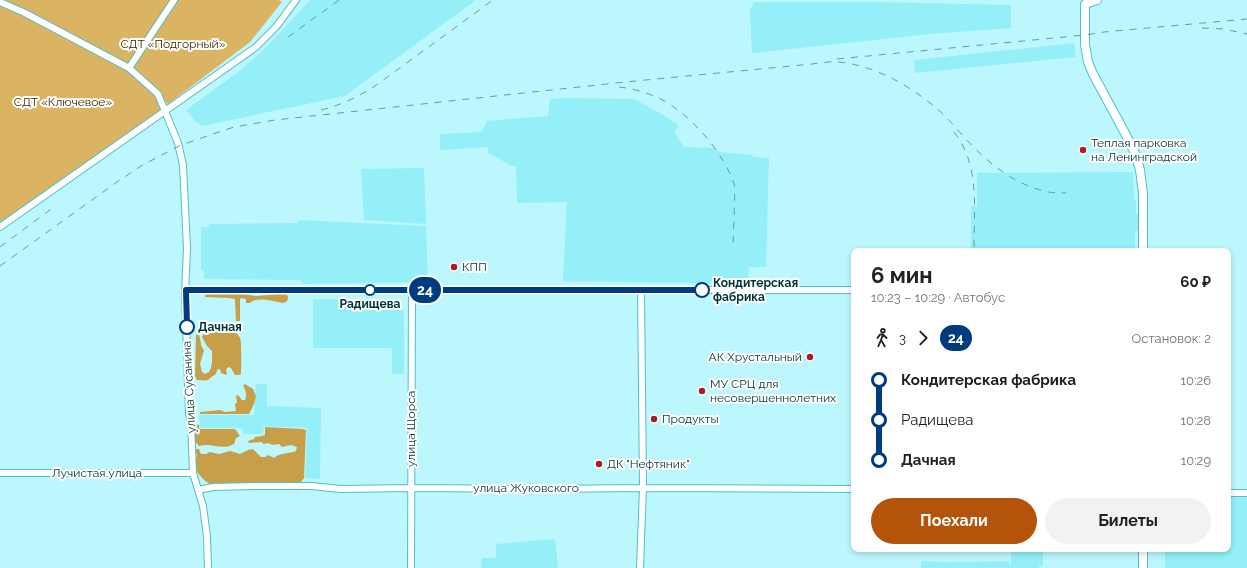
<!DOCTYPE html>
<html lang="ru">
<head>
<meta charset="utf-8">
<style>
  :root { --surface:#fff; --page:#f2f2f2; --text:#202124; --muted:#757577; --accent:#b45309 }
  body { margin:0; font-family:Raleway,sans-serif; background:var(--page); color:var(--text); height:100vh; display:flex; flex-direction:column; font-size:15px; white-space:nowrap }
  * { box-sizing:border-box; margin:0 }
  p { font-size:13px; color:var(--muted) }
  .icon { flex:none; width:22px; height:22px; fill:none; stroke:currentColor; stroke-width:2; stroke-linecap:round; stroke-linejoin:round }
  .map { position:relative; flex:1; overflow:hidden }
  .side { position:absolute; left:851px; top:248px; width:380px; height:304px; display:flex; flex-direction:column; background:var(--surface); border-radius:8px; box-shadow:0 2px 6px #0003 }
  .side>* { flex:none }
  .badge { padding:0 8px; border-radius:13px; font-size:14px; line-height:26px }
  .map>.badge { position:absolute; translate:-50% -50%; box-shadow:0 0 0 2px #fff }
  .legs { display:flex; align-items:center; gap:6px; height:44px; padding:0 20px; font-size:13px }
  .legs p { margin-inline-start:auto }
  .overview { display:flex; align-items:center; justify-content:space-between; height:68px; padding:0 20px }
  h1 { font-size:22px; font-weight:700; line-height:30px }
  .primary-button { display:flex; gap:8px; margin-top:auto; padding:8px 20px }
  .primary-button a { flex:1; height:46px; border-radius:24px; background:var(--accent); color:#fff; font-size:16px; font-weight:700; line-height:46px; text-align:center }
  .primary-button a+a { background:var(--page); color:var(--text) }
  ul { padding:0 20px; list-style:none }
  li { display:flex; align-items:center; gap:14px; height:40px; font-size:15px }
  li i { display:grid; place-items:center; width:6px; height:100%; margin:0 5px; background:currentColor }
  li i::after { content:''; width:10px; height:10px; margin:-5px; border:3px solid; border-radius:50%; background:var(--surface) }
  li p { margin-inline-start:auto }
  li:first-child i { background:linear-gradient(#0000 50%,currentColor 0) }
  li:last-child i { background:linear-gradient(currentColor 50%,#0000 0) }
  .map>svg:first-child { display:block }
  .built { fill:#94eff9 }
  .green { fill:#dab363 }
  .forest { fill:#c79f49 }
  .lines { fill:none; stroke-linecap:round; stroke-linejoin:round }
  .minor-casing { stroke:#52bfca; stroke-width:8 }
  .major-casing { stroke:#52bfca; stroke-width:10 }
  .minor { stroke:#fff; stroke-width:6 }
  .major { stroke:#fff; stroke-width:8 }
  .rail { stroke:#659ca1; stroke-width:1; stroke-dasharray:7 7; stroke-linecap:butt }
  .line-1-casing { stroke:#fff; stroke-width:9 }
  .line-1 { stroke:#003b80; stroke-width:6 }
  .poi-dot { fill:#ad1a26; stroke:#fff; stroke-width:1.5 }
  .stop-1-dot { fill:#fff; stroke:#003b80; stroke-width:2 }
  .labels { text-anchor:middle; stroke-width:4; stroke-linejoin:round; paint-order:stroke }
  .park-label { font-size:12px; fill:#392802; stroke:#fff }
  .poi-label { font-size:12px; fill:#013438; stroke:#fff; text-anchor:start }
  .stop-label { font-size:12px; font-weight:bold; fill:#013438; stroke:#fff; text-anchor:start }
  .street-label { font-size:12px; fill:#013438; stroke:#fff }
</style>
</head>
<body>
<div class="map">
<svg width="1247" height="568" viewBox="0 0 1247 568">
  <rect width="100%" height="100%" fill="#bcf7fd"/>
  <path class="built" d="M310 0H476L345 96 202 126 195 121 186 110 241 70 269 44Z
    M754 2H876L1011 5V28L930 34 752 53 750 10Z
    M1074 43 1076 57 915 73 914 60Z
    M564 98 634 99 662 114 679 126 674 131 684 147 715 148 719 152 752 155 753 157 769 158 766 267H749L748 284 563 281 567 202 517 203 516 166H512L487 152 489 148 488 147 440 150V134L482 132 487 121 548 116 550 99Z
    M424 168 426 224 364 220 361 169Z
    M1133 172 1134 199 1136 200V214H1138V231H1135V251H971V206H977V173Z
    M298 220 426 226 428 282 302 284 301 280 204 279V270H201V227H209V224L294 223H298Z
    M313 299 393 300V309L404 310V374H392V348H313Z
    M256 384H267V406L321 408 320 479 305 478 307 428 264 426 263 434H243L242 428H200L199 415H254Z
    M1228 496H1247V568H1165V549H1228Z
    M555 539 558 568H481L482 558H496V544Z
    M1011 549H1043V566H1039V568H921V561L950 562 1009 561V565H1011Z"/>
  <path class="green" d="M0 0H279L282 2 250 42 168 104 164 101 159 106 163 110 127 136 66 176 4 222 0 223Z"/>
  <path class="forest" d="M218 293 243 294 256 296 279 294H286L288 296C288 301 287 302 283 303 273 301 257 296 250 303H246V299L242 298 240 299V321H236L235 299 229 298 205 297V295Z
    M215 324C223 325 236 329 240 338 242 344 241 365 241 374L239 375H235L231 368 228 367 226 370 227 373 226 375 221 373 220 369H218L215 375C211 376 211 378 208 380 205 381 201 380 197 380L195 376 196 335 198 334C202 339 199 345 204 350L200 364 202 372 205 374 209 372C213 365 212 359 212 351L207 346 202 337 205 332 209 334 214 332 211 327 212 325Z
    M245 384 253 389 256 396 254 404 249 414H200V412L220 410 225 412 236 411 235 404 237 402 236 396 238 395 242 400H245C247 395 246 391 243 386Z
    M195 424 199 425V428L201 429H235L240 436 236 438 234 444C222 451 211 442 199 446L194 440V425Z
    M265 427 303 429 306 430 304 478 301 482 292 484 278 483 211 485 204 480 197 472 195 461 197 456 195 450 197 449H199L201 454H206L210 452 219 454 230 451 240 454 248 450 253 449 261 457H265L268 455 274 458C281 452 289 454 296 451L297 447 291 445 282 447 279 444 273 445 268 443 263 444 262 442 249 443 248 441 254 439 255 437 262 436 265 435Z"/>
  <g class="lines">
    <g class="minor-casing">
      <path id="minor" d="M0 2 25 13 129 68 158 94 178 143 183 165 187 248 185 294 189 414 191 422 193 473 203 506 207 537 208 568
        M129 68 174 0
        M0 227 256 47 276 27 296 0
        M186 290H854
        M0 473H193
        M198 490 213 487 255 486H312L340 489 411 488 538 489 643 488 854 489
        M1228 493H1247
        M411 568 412 290
        M640 568 643 488 641 290"/>
    </g>
    <g class="major-casing">
      <path id="major" d="M1097 0 1085 4V45L1088 62 1093 74 1126 135 1135 153 1140 170 1143 194V251
        M1143 549V568"/>
    </g>
    <use href="#minor" class="minor"/>
    <use href="#major" class="major"/>
    <path class="rail" d="M1202 28 1224 29 1247 34
      M288 37 339 0
      M837 59 1085 35 1104 32 1247 19
      M619 87C637 89 656 95 671 105 698 123 726 157 735 187L733 247
      M321 110C341 105 358 97 375 86L493 0
      M954 132C980 164 974 209 974 248
      M0 247 54 207
      M0 266 117 182 141 166 179 146 210 135 234 127 275 120 625 82 812 64C821 63 831 61 839 62 878 66 916 89 944 115 957 128 968 143 982 155 1000 172 1023 187 1048 192 1054 193 1060 193 1066 193"/>
  </g>
  <g class="lines">
    <g class="line-1-casing">
      <path id="line-1" d="M187 327 186 290H702"/>
    </g>
    <use href="#line-1" class="line-1"/>
  </g>
  <g class="poi-dot">
    <circle cx="1083" cy="150" r="4"/>
    <circle cx="454" cy="267" r="4"/>
    <circle cx="810" cy="357" r="4"/>
    <circle cx="702" cy="391" r="4"/>
    <circle cx="654" cy="419" r="4"/>
    <circle cx="599" cy="464" r="4"/>
  </g>
  <g class="stop-1-dot">
    <circle cx="370" cy="290" r="5"/>
    <circle cx="702" cy="290" r="7"/>
    <circle cx="187" cy="327" r="7"/>
  </g>
  <g class="labels">
    <g class="park-label">
      <text x="173" y="48">СДТ «Подгорный»</text>
      <text x="63" y="106">СДТ «Ключевое»</text>
    </g>
    <g class="poi-label">
      <text x="1091" y="147">Теплая парковка<tspan x="1091" dy="14">на Ленинградской</tspan></text>
      <text x="462" y="271">КПП</text>
      <text x="802" y="361" text-anchor="end">АК Хрустальный</text>
      <text x="710" y="388">МУ СРЦ для<tspan x="710" dy="14">несовершеннолетних</tspan></text>
      <text x="662" y="423">Продукты</text>
      <text x="607" y="468">ДК "Нефтяник"</text>
    </g>
    <g class="stop-label">
      <text x="713" y="287">Кондитерская<tspan x="713" dy="14">фабрика</tspan></text>
      <text x="370" y="308" text-anchor="middle">Радищева</text>
      <text x="198" y="331">Дачная</text>
    </g>
    <g class="street-label">
      <text transform="translate(189 387) rotate(-93)" y="4">улица Сусанина</text>
      <text transform="translate(411 429) rotate(-90)" y="4">улица Щорса</text>
      <text x="97" y="477">Лучистая улица</text>
      <text x="526" y="492">улица Жуковского</text>
    </g>
  </g>
</svg>
<b class="badge" style="left:425px;top:290px;background:#003b80;color:#fff">24</b>
<section class="side">
<div class="overview"><div><h1>6 мин</h1><p>10:23 – 10:29 · Автобус</p></div><b>60 ₽</b></div>
<div class="legs"><svg class="icon" aria-label="walk" viewBox="0 0 24 24"><circle cx="13" cy="4" r="2"/><path d="M13 8l-2 6 4 7M11 14l-3 7M7 12l3-4h3l4 4"/></svg>3<svg class="icon" aria-label="forward" viewBox="0 0 24 24"><path d="M9 5l7 7-7 7"/></svg><b class="badge" style="background:#003b80;color:#fff">24</b><p>Остановок: 2</p></div>
<ul>
<li><i style="color:#003b80"></i><b>Кондитерская фабрика</b><p>10:26</p></li>
<li><i style="color:#003b80"></i><span>Радищева</span><p>10:28</p></li>
<li><i style="color:#003b80"></i><b>Дачная</b><p>10:29</p></li>
</ul>
<div class="primary-button"><a>Поехали</a><a>Билеты</a></div>
</section>
</div>
</body>
</html>
